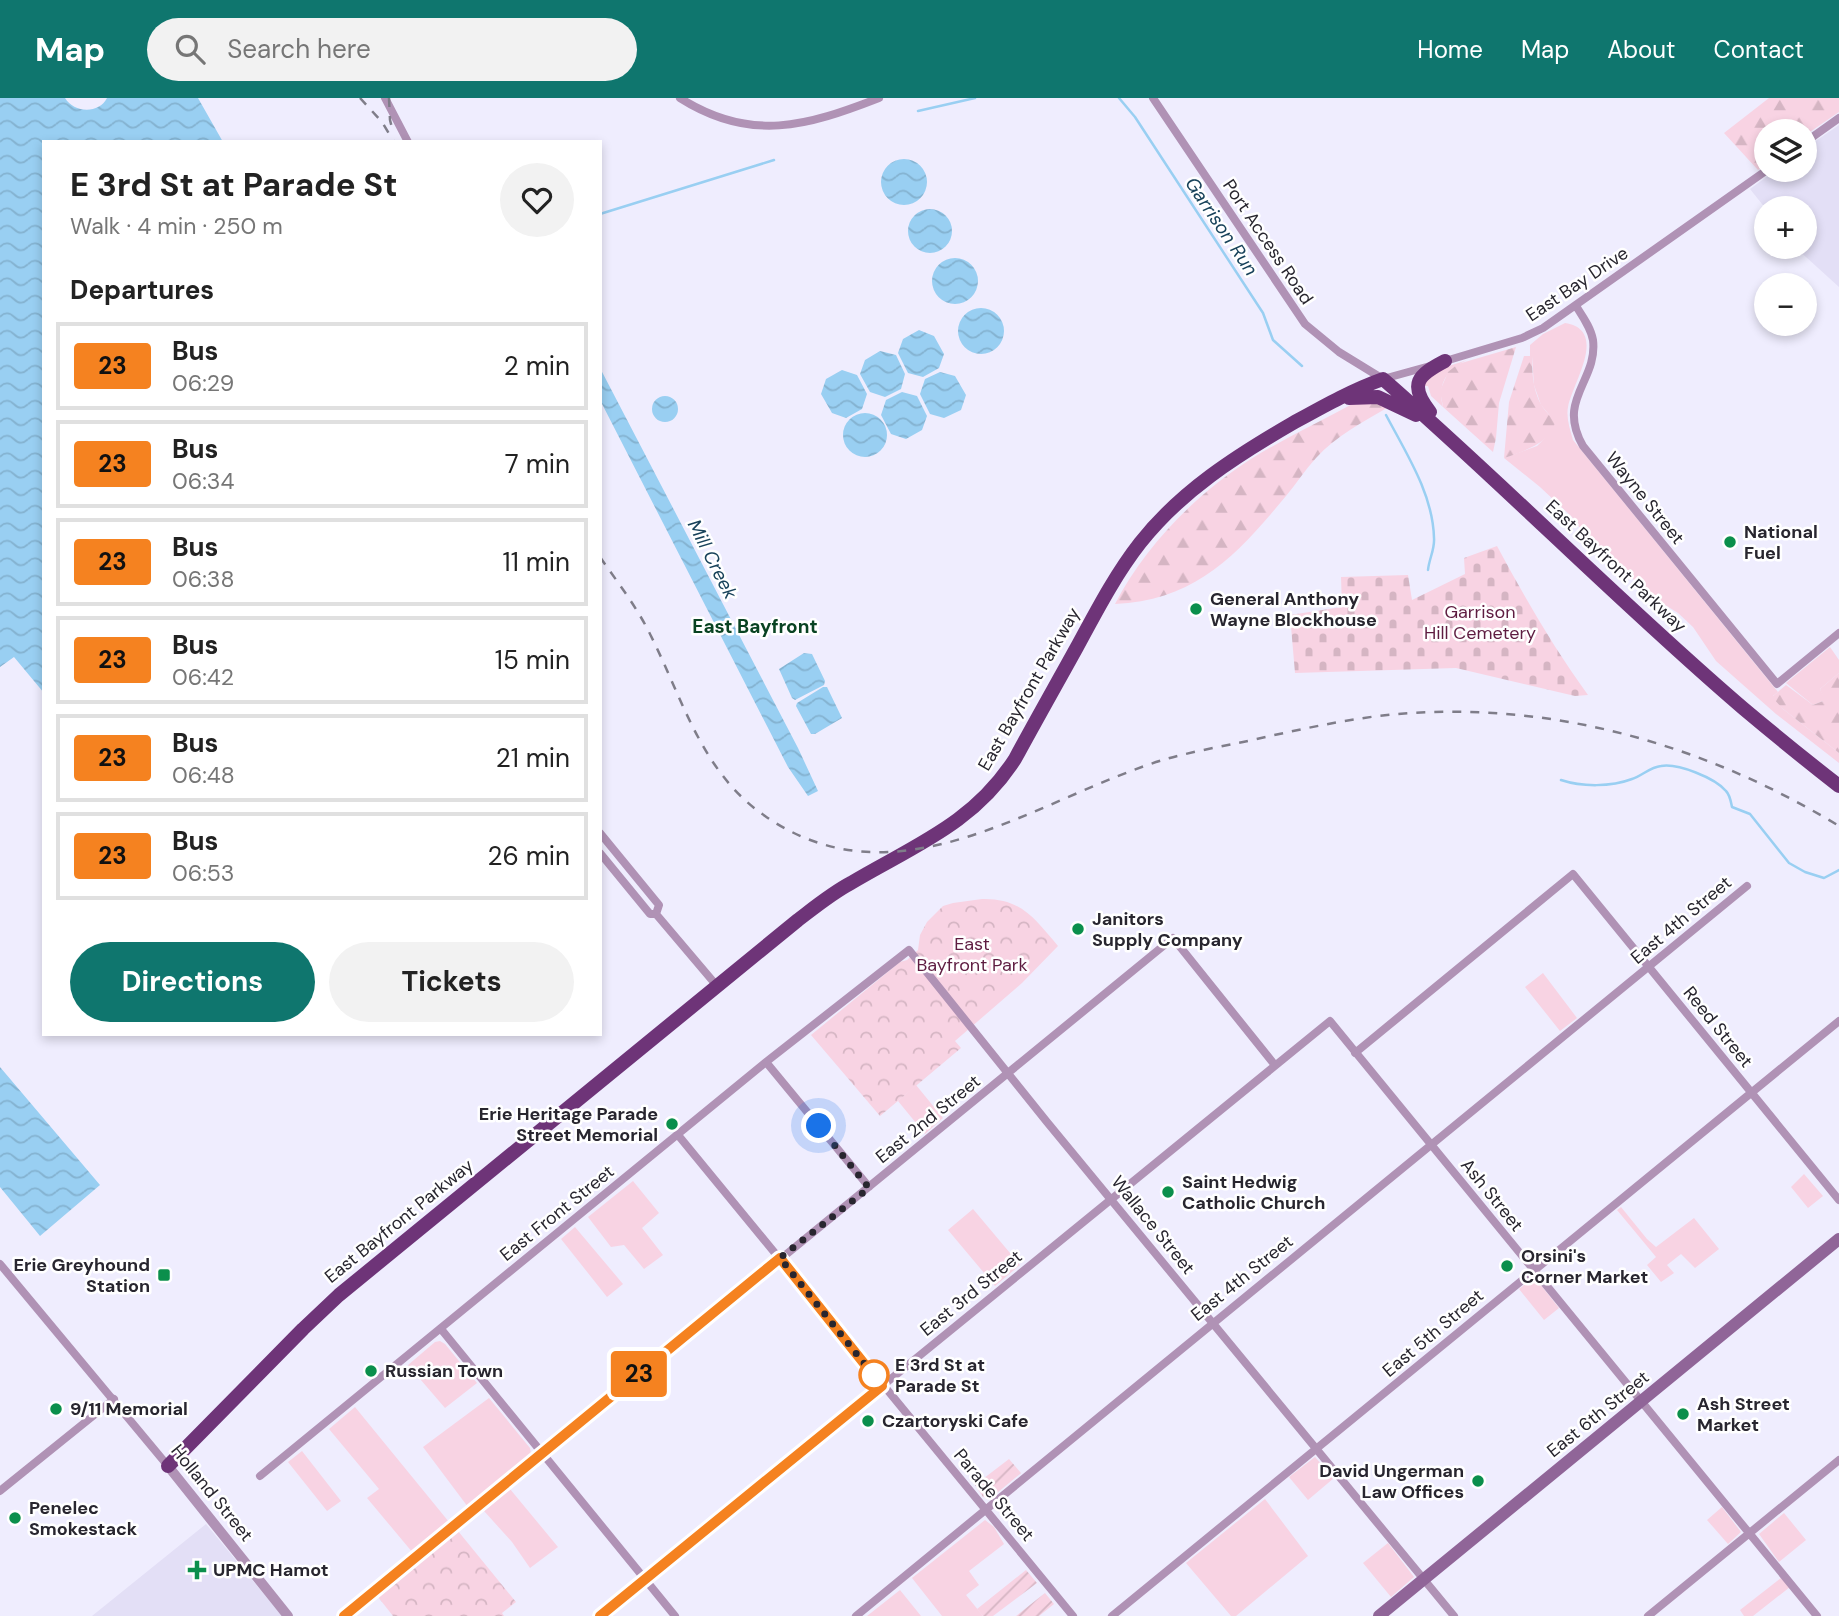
<!DOCTYPE html>
<html lang="en">
<head>
<meta charset="utf-8">
<style>
  :root { --surface:#fff; --page:#f2f2f2; --text:#222; --muted:#767676; --line:#e0e0e0; --accent:#0f766e }
  body { margin:0; font-family:"DM Sans",sans-serif; background:var(--page); color:var(--text); height:100vh; display:flex; flex-direction:column; font-size:26px; white-space:nowrap }
  * { box-sizing:border-box; margin:0 }
  p { font-size:23px; color:var(--muted) }
  .icon { flex:none; width:38px; height:38px; fill:none; stroke:currentColor; stroke-width:2; stroke-linecap:round; stroke-linejoin:round }
  .map { position:relative; flex:1; overflow:hidden }
  .side { position:absolute; left:42px; top:42px; width:560px; height:896px; display:flex; flex-direction:column; background:var(--surface); border-radius:0px; box-shadow:0 4px 10px #0003 }
  .side>* { flex:none }
  .badge { padding:0 14px; border-radius:5px; font-size:24px; line-height:46px }
  .controls { position:absolute; left:1754px; top:21px; display:grid; gap:14px }
  .controls a { display:grid; place-items:center; width:63px; height:63px; border-radius:50%; background:var(--surface); box-shadow:0 4px 10px #0003; font-size:35px }
  .you { position:absolute; width:35px; height:35px; margin:-18px; border:5px solid #fff; border-radius:50%; background:#1a73e8; box-shadow:0 0 0 10px #1a73e833 }
  .map>.badge { position:absolute; translate:-50% -50%; box-shadow:0 0 0 4px #fff }
  h2 { padding:0 28px; font-size:26px; line-height:63px }
  .round { display:grid; place-items:center; flex:none; width:74px; height:74px; border-radius:37px; background:var(--page) }
  .head { display:flex; align-items:center; justify-content:space-between; height:119px; padding:0 28px }
  h1 { font-size:33px; font-weight:700; line-height:52px }
  .button { display:flex; gap:14px; margin-top:auto; padding:14px 28px }
  .button a { flex:1; height:80px; border-radius:42px; background:var(--accent); color:#fff; font-size:28px; font-weight:700; line-height:80px; text-align:center }
  .button a+a { background:var(--page); color:var(--text) }
  ul { padding:0; list-style:none }
  li { display:flex; align-items:center; gap:21px; height:88px; margin:0 14px 10px; padding:0 14px; border:4px solid var(--line); border-radius:0px }
  li div { flex:1 }
  li b { display:block; font-size:26px }
  li em { font-style:normal }
  li .badge { min-width:77px; font-weight:700; text-align:center }
  header { display:flex; align-items:center; gap:42px; box-sizing:border-box; height:98px; padding:0 35px; background:var(--accent); color:#fff }
  header strong { font-size:33px }
  nav { display:flex; gap:38px; margin-inline-start:auto; font-size:24px }
  .search { width:490px; height:63px; background:var(--page); display:flex; align-items:center; gap:18px; box-sizing:border-box; padding:0 24px; border-radius:38px; color:var(--muted); font-size:26px }
  .map>svg:first-child { display:block }
  .built { fill:#e3dff6 }
  .grass { fill:#f8d3e3 }
  .forest { fill:url(#forest-firs) }
  .cemetery { fill:url(#cemetery-stones) }
  .park { fill:url(#park-crowns) }
  .garden { fill:url(#garden-furrows) }
  .water { fill:url(#water-waves) }
  .lines { fill:none; stroke-linecap:round; stroke-linejoin:round }
  .stream { stroke:#99cff2; stroke-width:2.5 }
  .minor { stroke:#b092b5; stroke-width:8 }
  .tertiary { stroke:#b092b5; stroke-width:10 }
  .secondary { stroke:#906598; stroke-width:12 }
  .trunk { stroke:#6e3478; stroke-width:14 }
  .rail { stroke:#7f7d89; stroke-width:2.5; stroke-dasharray:9 9; stroke-linecap:butt }
  .line-casing { stroke:#fff; stroke-width:16 }
  .line { stroke:#f58220; stroke-width:10 }
  .walk { stroke:#28262f; stroke-width:7; stroke-dasharray:0 12.6 }
  .poi-dot { fill:#0b8f4c; stroke:#fff; stroke-width:2.5 }
  .stop-dot { fill:#fff; stroke:#f58220; stroke-width:3.5 }
  .labels { text-anchor:middle; stroke-width:5; stroke-linejoin:round; paint-order:stroke }
  .street-label { font-size:18px; fill:#28262f; stroke:#fff }
  .poi-label { font-size:18px; font-weight:bold; fill:#28262f; stroke:#fff; text-anchor:start }
  .park-label { font-size:18px; fill:#5e1c41; stroke:#fff }
  .stop-label { font-size:18px; font-weight:bold; fill:#28262f; stroke:#fff; text-anchor:start }
  .water-label { font-size:19px; font-style:italic; fill:#18425a; stroke:#fff }
  .neighbourhood-label { font-size:19px; font-weight:bold; fill:#094322; stroke:#fff }
</style>
</head>
<body>
<header>
<strong>Map</strong>
<div class="search"><svg class="icon" aria-label="search" viewBox="0 0 24 24"><circle cx="10" cy="10" r="6"/><path d="M15 15l6 6"/></svg>Search here</div>
<nav><a>Home</a><a>Map</a><a>About</a><a>Contact</a></nav>
</header>
<div class="map">
<svg width="1839" height="1518" viewBox="0 0 1839 1518">
  <defs>
    <pattern id="forest-firs" width="22" height="20" patternUnits="userSpaceOnUse" patternTransform="scale(1.75)"><rect width="22" height="20" fill="#f8d3e3"/><path d="M5 1l3.5 6h-7zM16 11l3.5 6h-7z" fill="#d5b5c3"/></pattern>
    <pattern id="cemetery-stones" width="16" height="16" patternUnits="userSpaceOnUse" patternTransform="scale(1.75)"><rect width="16" height="16" fill="#f8d3e3"/><path d="M2 7V4a2 2 0 0 1 4 0v3zM10 15v-3a2 2 0 0 1 4 0v3z" fill="#d5b5c3"/></pattern>
    <pattern id="park-crowns" width="20" height="18" patternUnits="userSpaceOnUse" patternTransform="scale(1.75)"><rect width="20" height="18" fill="#f8d3e3"/><path d="M2 6a3 3 0 1 1 6 0M12 15a3 3 0 1 1 6 0" fill="none" stroke="#d5b5c3"/></pattern>
    <pattern id="garden-furrows" width="10" height="10" patternUnits="userSpaceOnUse" patternTransform="scale(1.75)"><rect width="10" height="10" fill="#f8d3e3"/><path d="M-1 1l2-2M0 10L10 0M9 11l2-2" fill="none" stroke="#d5b5c3"/></pattern>
    <pattern id="water-waves" width="16" height="10" patternUnits="userSpaceOnUse" patternTransform="scale(1.75)"><rect width="16" height="10" fill="#99cff2"/><path d="M0 5q4-4 8 0t8 0" fill="none" stroke="#84b2d0"/></pattern>
  </defs>
  <rect width="100%" height="100%" fill="#efedfe"/>
  <path class="built" d="M1839 27V189L1795 149H1804V110L1766 111 1750 91 1776 72H1804V51Z
    M206 1426 282 1518H92Z"/>
  <path class="grass" d="M1565 225C1609 232 1573 284 1568 309 1566 320 1570 331 1573 342L1778 594 1773 598 1783 611 1839 655V665L1776 616 1716 563 1693 529 1678 515 1646 495 1608 454 1586 438 1572 419 1540 389 1504 360 1537 348 1544 341 1552 329 1551 319 1541 307 1534 287 1532 258H1530V247L1543 236Z
    M1467 262C1446 271 1437 287 1443 309L1431 298 1428 288H1424C1431 272 1452 267 1467 262Z
    M1830 549 1839 562V575L1820 591 1824 599 1823 603 1813 607 1786 585Z
    M1543 875 1577 920 1560 933 1525 889Z
    M916 987 943 1020 925 1036 898 1003Z
    M1804 1076 1823 1098 1808 1110 1791 1089Z
    M633 1083 659 1115 642 1130 663 1157 644 1171 624 1147 611 1149 588 1119Z
    M1621 1109 1647 1141 1656 1149 1694 1120 1719 1151 1695 1170 1681 1156 1667 1167 1674 1175 1661 1184 1647 1167 1656 1159 1617 1112Z
    M973 1111 1020 1167 995 1188 948 1132Z
    M575 1129 623 1186 607 1199 561 1141Z
    M1532 1181H1536L1559 1210 1544 1222 1519 1191Z
    M440 1243 445 1246 477 1285 445 1310 408 1267 435 1244Z
    M489 1300 530 1350 531 1356 468 1409 423 1349Z
    M355 1309 449 1424 413 1455 367 1400 379 1391 329 1331Z
    M302 1353 341 1403 327 1413 288 1364Z
    M1315 1359 1334 1380 1308 1402 1289 1379Z
    M510 1391 558 1449 530 1470 512 1444 484 1413Z
    M1265 1401 1308 1458 1236 1518H1231L1186 1465Z
    M1722 1409 1741 1434 1728 1446 1707 1422Z
    M1784 1415 1806 1442 1779 1464 1759 1436Z
    M985 1422 994 1429 1004 1446 969 1473 979 1487 966 1497 983 1518H942L912 1480Z
    M1388 1445 1414 1479 1391 1499 1363 1465Z
    M1781 1480 1790 1489 1753 1518H1744L1740 1512Z
    M900 1492 921 1518H867Z"/>
  <path class="forest" d="M1769 0H1839V14L1804 38V33H1766V67L1758 72 1724 35Z
    M1516 249 1499 305 1496 340 1493 354 1443 309 1440 293 1448 274 1458 266Z
    M1532 258C1532 281 1534 308 1556 322 1550 346 1526 352 1504 360L1509 304 1524 258Z
    M1365 302 1390 308C1363 324 1337 337 1316 360 1305 372 1296 386 1286 398 1237 457 1196 502 1115 506 1145 448 1197 395 1251 361 1285 340 1321 323 1356 304Z
    M1839 575V655L1783 611 1772 599 1786 587 1813 607 1823 603V599L1820 591Z"/>
  <path class="cemetery" d="M1497 448C1525 500 1553 549 1588 597L1575 598 1456 570 1295 575 1290 517 1342 509 1341 479 1408 477 1412 502 1465 476 1464 460Z"/>
  <path class="park" d="M982 801C1021 800 1034 820 1058 848L1022 885 955 943 961 950 880 1018 811 937 900 864 907 862 918 852 920 837 927 824 943 808 953 805Z
    M458 1433 516 1504 502 1515 504 1518H393L378 1499Z"/>
  <path class="garden" d="M1009 1361 1021 1375 991 1400 983 1399 975 1387Z
    M1026 1472 1037 1485 993 1518H983L977 1511Z
    M1045 1495 1054 1506 1039 1518H1016Z"/>
  <path class="water" d="M0 0H65C74 15 99 16 107 0H198L223 44H44V595L14 559 0 569Z
    M881 84a23 23 0 1 1 46 0a23 23 0 1 1-46 0Z
    M908 133a22 22 0 1 1 44 0a22 22 0 1 1-44 0Z
    M932 183a23 23 0 1 1 46 0a23 23 0 1 1-46 0Z
    M958 233a23 23 0 1 1 46 0a23 23 0 1 1-46 0Z
    M919 232 934 238 944 256 939 270 923 279 908 275 898 255 903 241Z
    M880 253 896 257 905 276 901 291 885 299 870 294 860 276 865 262Z
    M600 270 798 650 818 693 808 698 788 669 600 302Z
    M842 272 857 277 867 296 862 311 846 320 832 315 821 296 826 281Z
    M940 274 955 278 966 297 961 312 944 320 930 316 920 296 925 281Z
    M902 294 917 298 927 318 922 332 906 341 891 336 881 317 886 302Z
    M652 311a13 13 0 1 1 26 0a13 13 0 1 1-26 0Z
    M843 337a22 22 0 1 1 44 0a22 22 0 1 1-44 0Z
    M804 555 812 556 825 583 824 587 795 602 792 600 779 571Z
    M823 589H827L842 620 815 636H811L796 608 797 605Z
    M0 969 100 1087 40 1138 0 1089Z"/>
  <g class="lines">
    <path class="stream" d="M1119 0 1135 19 1263 215 1273 242 1302 268
      M918 13 975 0
      M600 116 774 62
      M1386 317C1406 355 1433 396 1434 440 1435 451 1429 461 1428 472
      M1561 682C1582 689 1611 689 1632 681 1642 678 1650 669 1661 668 1678 665 1715 680 1726 693 1730 697 1731 704 1732 709L1750 716 1789 765 1805 774 1824 780 1839 772"/>
    <path class="minor" d="M385 0 408 44
      M680 0C751 45 807 28 879 0
      M1153 0 1305 226 1339 254 1383 281 1430 268
      M1804 45 1839 20
      M1576 208C1583 219 1591 230 1593 242 1598 283 1556 301 1583 348L1777 586 1839 535
      M1442 264 1522 240 1543 230 1767 72
      M600 735 659 807 656 816
      M600 755 650 816H656
      M656 816 717 888
      M1355 955 1573 776 1839 1102
      M766 964 869 1089
      M678 1037 1073 1518
      M0 1166 168 1368
      M441 1231 675 1518
      M260 1378 766 964 909 852 1047 1024 1454 1518
      M0 1393 114 1301
      M344 1518 1173 840 1274 966
      M600 1518 1330 923 1817 1518
      M856 1518 1747 788
      M1112 1518 1839 923
      M1648 1518 1839 1362"/>
    <path class="tertiary" d="M168 1368 288 1518"/>
    <path class="secondary" d="M1379 1518 1839 1141"/>
    <path class="trunk" d="M1349 300 1378 299 1416 317
      M1430 314C1408 286 1418 277 1445 263
      M168 1368 303 1231 339 1197 798 822C815 809 832 795 851 785 915 747 973 726 1015 661 1035 624 1056 587 1077 549 1096 514 1115 477 1140 445 1181 393 1236 358 1293 325 1322 309 1352 292 1383 281 1506 388 1620 505 1744 611 1775 637 1807 663 1839 688"/>
    <path class="rail" d="M360 0 382 24 394 44
      M389 0 390 22 393 34
      M600 459C618 485 637 509 651 538 683 602 702 675 765 718 899 811 1036 700 1166 661 1191 654 1218 649 1243 644 1288 634 1332 624 1378 618 1540 599 1701 644 1839 728"/>
  </g>
  <g class="lines">
    <g class="line-casing">
      <path id="line" d="M344 1518 780 1160 882 1288 600 1518"/>
    </g>
    <use href="#line" class="line"/>
    <path class="walk" d="M819 1028 869 1090 780 1160 875 1279 874 1277"/>
  </g>
  <g class="poi-dot">
    <circle cx="1730" cy="444" r="7"/>
    <circle cx="1196" cy="511" r="7"/>
    <circle cx="1078" cy="831" r="7"/>
    <circle cx="672" cy="1026" r="7"/>
    <circle cx="1168" cy="1094" r="7"/>
    <circle cx="1507" cy="1168" r="7"/>
    <rect x="157" y="1170" width="14" height="14" rx="3.5"/>
    <circle cx="371" cy="1273" r="7"/>
    <circle cx="56" cy="1311" r="7"/>
    <circle cx="1683" cy="1316" r="7"/>
    <circle cx="868" cy="1323" r="7"/>
    <circle cx="1478" cy="1383" r="7"/>
    <circle cx="15" cy="1420" r="7"/>
    <path d="M193.5 1461.5h7v7h7v7h-7v7h-7v-7h-7v-7h7z"/>
  </g>
  <circle class="stop-dot" cx="874" cy="1277" r="14"/>
  <g class="labels">
    <g class="street-label">
      <text transform="translate(1268 144) rotate(56)" y="6">Port Access Road</text>
      <text transform="translate(1577 186) rotate(-34)" y="6">East Bay Drive</text>
      <text transform="translate(1645 400) rotate(51)" y="6">Wayne Street</text>
      <text transform="translate(1616 468) rotate(43)" y="6">East Bayfront Parkway</text>
      <text transform="translate(1029 591) rotate(-60)" y="6">East Bayfront Parkway</text>
      <text transform="translate(1681 822) rotate(-40)" y="6">East 4th Street</text>
      <text transform="translate(1718 929) rotate(51)" y="6">Reed Street</text>
      <text transform="translate(928 1021) rotate(-39)" y="6">East 2nd Street</text>
      <text transform="translate(1492 1097) rotate(51)" y="6">Ash Street</text>
      <text transform="translate(557 1115) rotate(-39)" y="6">East Front Street</text>
      <text transform="translate(399 1123) rotate(-39)" y="6">East Bayfront Parkway</text>
      <text transform="translate(1153 1127) rotate(51)" y="6">Wallace Street</text>
      <text transform="translate(1242 1180) rotate(-39)" y="6">East 4th Street</text>
      <text transform="translate(971 1195) rotate(-39)" y="6">East 3rd Street</text>
      <text transform="translate(1433 1235) rotate(-40)" y="6">East 5th Street</text>
      <text transform="translate(1598 1316) rotate(-39)" y="6">East 6th Street</text>
      <text transform="translate(212 1395) rotate(51)" y="6">Holland Street</text>
      <text transform="translate(994 1397) rotate(50)" y="6">Parade Street</text>
    </g>
    <g class="poi-label">
      <text x="1744" y="440">National<tspan x="1744" dy="21">Fuel</tspan></text>
      <text x="1210" y="507">General Anthony<tspan x="1210" dy="21">Wayne Blockhouse</tspan></text>
      <text x="1092" y="827">Janitors<tspan x="1092" dy="21">Supply Company</tspan></text>
      <text x="658" y="1022" text-anchor="end">Erie Heritage Parade<tspan x="658" dy="21">Street Memorial</tspan></text>
      <text x="1182" y="1090">Saint Hedwig<tspan x="1182" dy="21">Catholic Church</tspan></text>
      <text x="1521" y="1164">Orsini's<tspan x="1521" dy="21">Corner Market</tspan></text>
      <text x="150" y="1173" text-anchor="end">Erie Greyhound<tspan x="150" dy="21">Station</tspan></text>
      <text x="385" y="1279">Russian Town</text>
      <text x="1697" y="1312">Ash Street<tspan x="1697" dy="21">Market</tspan></text>
      <text x="70" y="1317">9/11 Memorial</text>
      <text x="882" y="1329">Czartoryski Cafe</text>
      <text x="1464" y="1379" text-anchor="end">David Ungerman<tspan x="1464" dy="21">Law Offices</tspan></text>
      <text x="29" y="1416">Penelec<tspan x="29" dy="21">Smokestack</tspan></text>
      <text x="213" y="1478">UPMC Hamot</text>
    </g>
    <g class="park-label">
      <text x="1480" y="520">Garrison<tspan x="1480" dy="21">Hill Cemetery</tspan></text>
      <text x="972" y="852">East<tspan x="972" dy="21">Bayfront Park</tspan></text>
    </g>
    <g class="stop-label">
      <text x="895" y="1273">E 3rd St at<tspan x="895" dy="21">Parade St</tspan></text>
    </g>
    <g class="water-label">
      <text transform="translate(1222 128) rotate(56)" y="7">Garrison Run</text>
      <text transform="translate(713 461) rotate(63)" y="7">Mill Creek</text>
    </g>
    <g class="neighbourhood-label">
      <text x="755" y="535">East Bayfront</text>
    </g>
  </g>
</svg>
<div class="controls">
<a><svg class="icon" aria-label="layers" viewBox="0 0 24 24"><path d="M12 4l9 5-9 5-9-5zM3 14l9 5 9-5"/></svg></a>
<a>+</a>
<a>−</a>
</div>
<div class="you" style="left:819px;top:1028px"></div>
<b class="badge" style="left:639px;top:1276px;background:#f58220;color:#111">23</b>
<section class="side">
<div class="head"><div><h1>E 3rd St at Parade St</h1><p>Walk · 4 min · 250 m</p></div><a class="round"><svg class="icon" aria-label="heart" viewBox="0 0 24 24"><path d="M12 20l-8-8c-3-5 5-10 8-4 3-6 11-1 8 4z"/></svg></a></div>
<h2>Departures</h2>
<ul>
<li><span class="badge" style="background:#f58220;color:#111">23</span><div><b>Bus</b><p>06:29</p></div><em>2 min</em></li>
<li><span class="badge" style="background:#f58220;color:#111">23</span><div><b>Bus</b><p>06:34</p></div><em>7 min</em></li>
<li><span class="badge" style="background:#f58220;color:#111">23</span><div><b>Bus</b><p>06:38</p></div><em>11 min</em></li>
<li><span class="badge" style="background:#f58220;color:#111">23</span><div><b>Bus</b><p>06:42</p></div><em>15 min</em></li>
<li><span class="badge" style="background:#f58220;color:#111">23</span><div><b>Bus</b><p>06:48</p></div><em>21 min</em></li>
<li><span class="badge" style="background:#f58220;color:#111">23</span><div><b>Bus</b><p>06:53</p></div><em>26 min</em></li>
</ul>
<div class="button"><a>Directions</a><a>Tickets</a></div>
</section>
</div>
</body>
</html>
